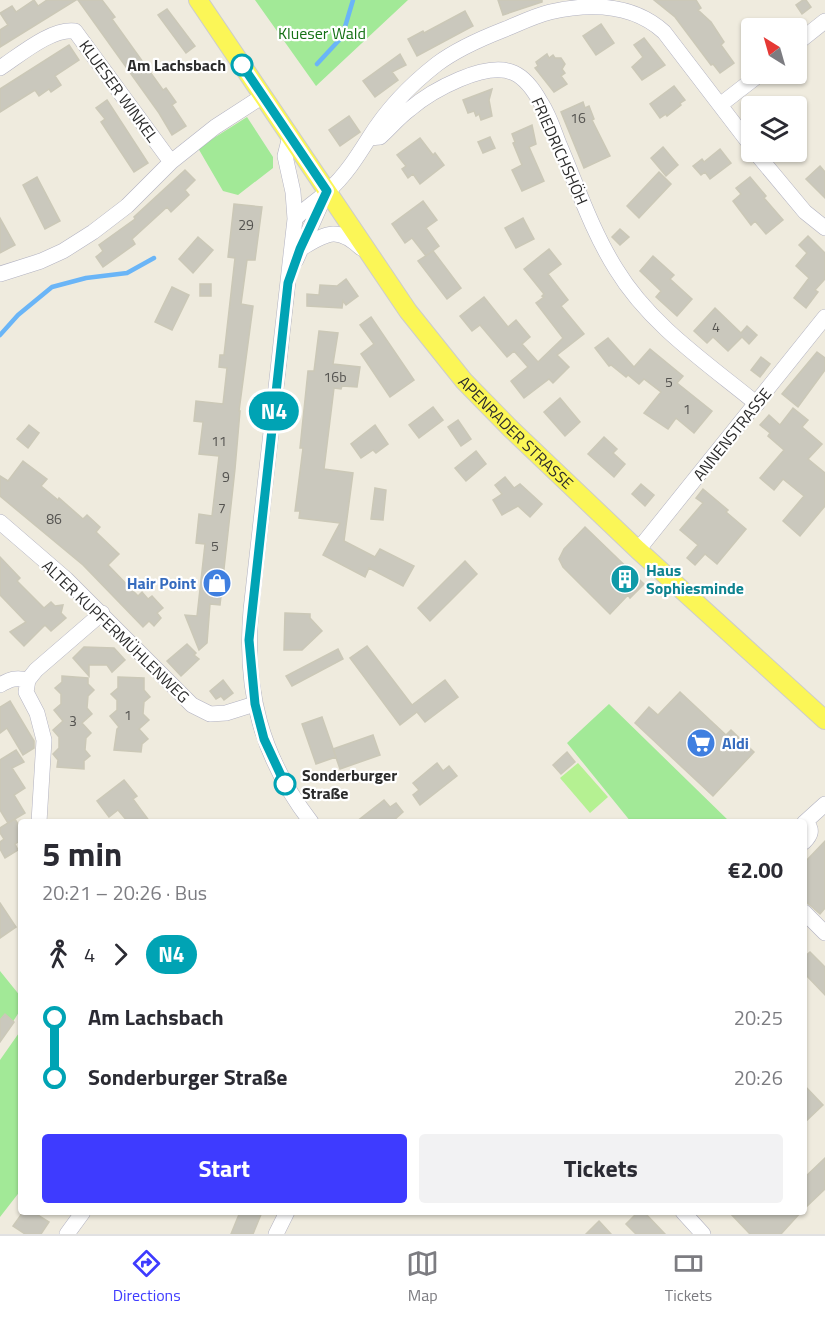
<!DOCTYPE html>
<html lang="en">
<head>
<meta charset="utf-8">
<style>
  :root { --surface:#fff; --page:#f2f2f3; --text:#2b2b33; --muted:#7c7c81; --line:#e1e1e2; --accent:#3e3bff }
  body { margin:0; font-family:"Titillium Web",sans-serif; background:var(--page); color:var(--text); height:100vh; display:flex; flex-direction:column; font-size:22px; white-space:nowrap }
  * { box-sizing:border-box; margin:0 }
  p { font-size:20px; color:var(--muted) }
  .icon { flex:none; width:33px; height:33px; fill:none; stroke:currentColor; stroke-width:2; stroke-linecap:round; stroke-linejoin:round }
  .map { position:relative; flex:1; overflow:hidden }
  .details { position:absolute; left:18px; top:819px; width:789px; height:396px; display:flex; flex-direction:column; background:var(--surface); border-radius:6px; box-shadow:0 2px 4px #0004 }
  .details>* { flex:none }
  .badge { padding:0 12px; border-radius:20px; font-size:21px; line-height:39px }
  .needle { width:39px; rotate:323deg }
  .controls { position:absolute; left:741px; top:18px; display:grid; gap:12px }
  .controls a { display:grid; place-items:center; width:66px; height:66px; border-radius:6px; background:var(--surface); box-shadow:0 2px 4px #0004; font-size:30px }
  .map>.badge { position:absolute; translate:-50% -50%; box-shadow:0 0 0 3px #fff }
  .legs { display:flex; align-items:center; gap:9px; height:66px; padding:0 24px; font-size:20px }
  .legs p { margin-inline-start:auto }
  .headline { display:flex; align-items:center; justify-content:space-between; height:102px; padding:0 24px }
  h1 { font-size:33px; font-weight:700; line-height:45px }
  .action { display:flex; gap:12px; margin-top:auto; padding:12px 24px }
  .action a { flex:1; height:69px; border-radius:6px; background:var(--accent); color:#fff; font-size:24px; font-weight:700; line-height:69px; text-align:center }
  .action a+a { background:var(--page); color:var(--text) }
  ul { padding:0 24px; list-style:none }
  li { display:flex; align-items:center; gap:21px; height:60px; font-size:22px }
  li i { display:grid; place-items:center; width:9px; height:100%; margin:0 8px; background:currentColor }
  li i::after { content:''; width:15px; height:15px; margin:-8px; border:4px solid; border-radius:50%; background:var(--surface) }
  li p { margin-inline-start:auto }
  li:first-child i { background:linear-gradient(#0000 50%,currentColor 0) }
  li:last-child i { background:linear-gradient(currentColor 50%,#0000 0) }
  .menu { display:flex; justify-content:space-around; align-items:center; height:84px; border-top:2px solid var(--line); background:var(--surface); font-size:16px; color:var(--muted) }
  .menu a { display:grid; justify-items:center; gap:3px }
  .menu .selected { color:var(--accent) }
  .map>svg:first-child { display:block }
  .green { fill:#a2e997 }
  .pitch { fill:#b5f192 }
  .lines { fill:none; stroke-linecap:round; stroke-linejoin:round }
  .stream { stroke:#6ab5f7; stroke-width:4.5 }
  .building { fill:#cac8bd; stroke:#cbc8b7; stroke-width:1.5 }
  .minor-casing { stroke:#b2b2c1; stroke-width:16 }
  .major-casing { stroke:#ccc; stroke-width:20 }
  .minor { stroke:#fff; stroke-width:15 }
  .major { stroke:#fbf657; stroke-width:18 }
  .line-1-casing { stroke:#fff; stroke-width:14 }
  .line-1 { stroke:#00a3b4; stroke-width:9 }
  .stop-1-dot { fill:#fff; stroke:#00a3b4; stroke-width:3 }
  .labels { text-anchor:middle; stroke-width:4.5; stroke-linejoin:round; paint-order:stroke }
  .number-label { font-size:14px; fill:#545350 }
  .park-label { font-size:16px; fill:#157015; stroke:#fff }
  .stop-label { font-size:16px; font-weight:bold; fill:#2c2c2c; stroke:#fff; text-anchor:end }
  .street-label { font-size:16px; fill:#2c2c2c; stroke:#fff }
  .culture-label { font-size:16px; font-weight:bold; fill:#0d838f; stroke:#fff; text-anchor:start }
  .shop-label { font-size:16px; font-weight:bold; fill:#366cbe; stroke:#fff; text-anchor:end }
</style>
</head>
<body>
<div class="map">
<svg width="825" height="1234" viewBox="0 0 825 1234">
  <rect width="100%" height="100%" fill="#efebde"/>
  <path class="green" d="M255 0H408L316 86Z
    M247 117 273 157V168L238 195 223 191 198 148Z
    M609 704 730 822H631L567 743Z
    M0 971 21 997V1009L0 1042Z
    M21 1030V1190L0 1217V1060Z"/>
  <path class="pitch" d="M578 763 608 797 590 813 560 778Z"/>
  <g class="lines">
    <path class="stream" d="M317 64 342 37 353 0
      M0 335 18 315 52 287 86 278 127 273 154 258"/>
  </g>
  <path class="building" d="M34 0 38 6 47 0H76L0 47V30L8 25 0 13 12 6 16 12Z
    M78 0H102L115 17 112 19 163 90 166 88 176 102 172 105 186 126 172 135 159 113Z
    M498 0H542V2L503 15Z
    M654 0H696L701 8 698 10 711 22 724 42 721 45 734 63 720 73 713 64 711 65 675 17Z
    M803 0H806L811 7 802 14 796 5Z
    M167 9 195 46 186 53 158 15Z
    M465 11 473 26 417 56 408 39 423 31 424 33Z
    M601 24 614 43 596 55 583 36Z
    M644 38 665 65 642 80 632 67 643 57 634 45Z
    M69 45 79 60 55 76 61 85 51 92 49 89 39 96 35 90 0 112V89Z
    M400 54 406 65 392 72 398 80 375 97 363 81Z
    M547 54 549 58 553 55 555 58H561L565 64 562 69 565 73 561 76 567 84 554 92 535 68 538 66 536 62Z
    M674 86 685 100 680 103 681 105 667 116 666 114 660 118 650 104Z
    M492 89 489 100 492 116 481 120 479 114 476 116 474 111 468 113 463 100Z
    M107 100 148 163 134 172 101 122 105 119 96 108Z
    M583 102 585 108 589 106 594 119 592 120 610 156 584 168 561 112Z
    M349 116 360 132 340 146 329 130Z
    M532 125 536 144 529 147 544 181 522 191 512 170 522 165 513 143 515 142 512 134Z
    M490 137 495 148 483 153 478 142Z
    M420 138 433 155 435 153 444 165 420 184 413 174 408 178 402 169 406 166 397 155Z
    M663 147 678 165 666 176 651 158Z
    M720 149 731 163 710 179 705 172 701 175 693 166 702 159 704 162Z
    M820 166 825 172V198L806 179Z
    M185 170 195 180 185 190 189 195 171 212 167 207 132 239 135 244 103 267 96 257 103 251 99 245 135 219 134 217Z
    M659 172 671 184 639 218 627 206Z
    M37 177 60 221 45 229 23 185Z
    M750 177 766 196 764 198 783 220 766 234 755 221 751 225 733 201 741 194 736 188Z
    M423 201 437 220 426 228 439 246 426 256 412 238 405 243 392 224Z
    M234 204 262 207 255 260H247L241 304 253 306 239 411H240L235 469 220 605 210 604 207 643 199 650 185 615 197 616 205 544 196 543 199 514 212 516 219 456 199 454 203 422 194 421 196 401 223 404 227 368 219 367 220 355H224L235 258 228 257Z
    M0 218 15 245 0 253Z
    M523 218 534 239 516 248 505 228Z
    M620 229 629 237 620 245 612 237Z
    M808 236 825 253V279L815 290 818 292 806 308 794 298 809 278 796 266 807 253 799 245Z
    M198 237 213 250 193 273 179 259Z
    M549 249 561 264 548 274 568 300 561 306 584 334 557 355 569 367 553 383 549 379 524 398 511 381 528 367 514 351 507 357 480 325 472 331 460 316 484 297 508 327 516 320 530 337 522 344 538 362 563 338 536 303 544 297 542 296 544 294 524 269Z
    M433 251 461 288 447 299 418 261Z
    M653 256 674 275 670 279 692 299 677 316 656 297 661 291 640 271Z
    M346 279 358 296 346 305 343 301 342 308 307 306V294L319 295 320 285 337 286Z
    M200 284H211V296H200Z
    M172 287 189 295 172 330 155 322Z
    M715 308 741 333 747 326 757 335 749 344 742 337 728 351 713 337 707 343 694 331Z
    M371 317 414 380 390 397 361 354 374 344 360 325Z
    M319 331 338 333 333 364 360 367 357 387 342 386 341 389 334 388 324 469 353 473 344 541 375 557 380 549 414 566 403 586 369 568 365 577 323 555 340 523 299 518 300 511H295L303 448H300L308 371H314Z
    M608 338 634 367 650 349 683 376 677 383 712 411 694 433 676 418 668 429 644 413 661 392 644 379 639 384 628 375 626 377 611 365 609 366 595 348Z
    M817 352 825 358V370L798 407 782 394Z
    M761 357 770 364 760 377 751 370Z
    M560 398 580 422 565 436 544 412Z
    M433 407 443 420 419 438 409 425Z
    M793 408 808 420 802 427 822 444 808 459 825 473V506L800 536 783 521 804 496 783 479 774 490 760 478 784 450 768 436 770 433 760 425 769 415 780 425Z
    M458 420 471 439 461 446 448 427Z
    M29 425 39 433 28 448 17 439Z
    M375 425 388 444 376 453 373 450 361 458 351 444Z
    M604 437 617 449 613 453 625 464 614 477 588 454Z
    M476 451 486 464 466 481 455 468Z
    M23 461 47 479 41 486 58 500 59 498 83 519 87 515 100 527 96 532 119 554 108 565 138 596 142 592 148 599 152 596 163 608 157 613 161 618 154 626 149 621 143 627 83 565 0 496V476L8 481Z
    M505 477 514 488 520 484 542 504 530 517 518 506 502 515 493 500 502 494 495 485Z
    M641 484 654 495 645 506 632 494Z
    M375 488 386 490 383 520 371 519Z
    M703 489 728 510 726 512 746 529 717 564 705 554 695 565 687 558 698 545 680 530 703 503 696 498Z
    M585 527 644 584 630 598 628 595 610 614 563 567 559 559 564 549Z
    M0 557 20 578 17 581 44 608 51 602 55 606 63 605 61 613 66 618 51 631 45 625 24 646 10 632 26 622 0 595Z
    M465 561 477 574 430 621 418 608Z
    M285 613 310 614V618L322 631 302 650H284Z
    M187 644 196 653 194 655 199 659 181 676 167 661Z
    M367 646 412 705 445 680 458 697 425 722 417 712 400 725 350 658Z
    M84 647 114 648 125 660 112 672 107 665H89V676L73 658Z
    M338 649 343 659 292 686 286 676Z
    M62 676 88 678V684L94 690 88 696 87 708 92 714 82 723 91 733 86 738 85 750 90 756 84 761V769L57 767 58 760 53 754 59 748V737L53 730 63 721 54 710 61 704V694L55 688 62 682Z
    M118 677 144 678V690L150 697 144 702 143 714 149 720 139 729 148 739 142 744 141 752 114 750 117 729 119 727 110 716 117 710V700L111 694 118 688Z
    M223 680 233 693 224 700 221 696 216 699 210 691Z
    M680 692 726 735 731 730 754 752 713 796 635 723 649 707 658 715Z
    M10 701 34 741V748L23 755 7 728 0 733V707Z
    M322 717 336 757 316 764 302 724Z
    M373 735 380 755 340 769 333 749Z
    M16 750 24 762 12 768 25 788 14 795 25 813 8 823 15 819 21 829V840L15 844 18 850 5 858 0 849V842L4 839 0 833V828L8 823 0 810V760Z
    M567 752 575 762 561 774 553 765Z
    M437 763 443 771 449 766 457 776 420 805 413 795 419 790 413 783Z
    M124 780 137 796 133 799 150 822H128L118 810 109 817 97 801Z
    M384 800 390 807 396 803 403 812 392 822H356Z
    M825 841V908L820 914 804 900V863Z
    M0 903 16 927 0 938Z
    M810 952 825 967V995L804 973V957Z
    M5 1014 14 1022 0 1042V1020Z
    M804 1085 823 1105 804 1123Z
    M825 1158V1189L804 1209V1178Z
    M23 1212H33L49 1222 41 1234H25L13 1226Z
    M240 1212H262L253 1234H231Z
    M638 1212H644L665 1234H636L626 1224Z
    M729 1212H801L781 1234H750Z
    M599 1221 611 1234H586Z"/>
  <g class="lines">
    <g class="minor-casing">
      <path id="minor" d="M796 44 825 21
        M0 68C20 55 51 28 75 31L171 162
        M720 105 760 74
        M290 136 285 156 293 192 295 219 251 610C244 690 261 757 311 822
        M369 138C387 109 410 85 437 64 457 49 480 39 503 30 518 24 534 16 550 12 590 3 633 4 664 32L752 147
        M755 152 805 212 825 228
        M295 219C305 208 317 201 328 191 345 176 357 157 369 138L380 137C390 128 399 117 410 109 431 91 486 60 514 73 525 78 535 92 541 103 549 115 554 131 559 144 577 186 592 231 616 269 650 325 707 363 757 404
        M300 249C326 234 336 225 361 248
        M296 260 325 195
        M0 274 41 261 63 251 93 232 127 206 171 162 215 127 263 96
        M0 522 66 579 192 705 210 714 226 713 255 704
        M638 550 825 317
        M0 685C10 679 16 677 28 680
        M39 822 44 740 37 713 26 692 28 680 36 670 102 613
        M804 823 825 804
        M804 842C811 835 813 830 806 822
        M804 912 825 933
        M683 1212 703 1234
        M67 1234 83 1212
        M276 1234 287 1212"/>
    </g>
    <g class="major-casing">
      <g id="major">
        <path id="s1" d="M198 0 408 311 464 381 511 429 638 550 825 720"/>
      </g>
    </g>
    <use href="#minor" class="minor"/>
    <use href="#major" class="major"/>
  </g>
  <g class="lines">
    <g class="line-1-casing">
      <path id="line-1" d="M242 65 327 191 300 249 288 283 249 640 255 704 264 739 285 784"/>
    </g>
    <use href="#line-1" class="line-1"/>
  </g>
  <defs>
    <g id="building-disc" transform="scale(1.5)"><circle r="9.5" fill="#0f9aa8" stroke="#fff"/><path d="M-4-6H4V6H1V3H-1V6H-4ZM-2.5-4.3h1.7v1.8h-1.7ZM.8-4.3h1.7v1.8H.8ZM-2.5-1h1.7V.8h-1.7ZM.8-1h1.7V.8H.8Z" fill="#fff"/></g>
    <g id="shop-disc" transform="scale(1.5)"><circle r="9.5" fill="#3f7fe0" stroke="#fff"/><path d="M-5-2.5h2.3a2.7 3.5 0 0 1 5.4 0H5L5.5 6h-11ZM-1.5-2.5h3a1.5 2.3 0 0 0-3 0Z" fill="#fff"/></g>
    <g id="supermarket-disc" transform="scale(1.5)"><circle r="9.5" fill="#3f7fe0" stroke="#fff"/><path d="M-6-5.5h2.5l.6 2H6L4.5 2H-2.5L-4.4-4H-6ZM-1.5 3.2a1.3 1.3 0 1 0 .1 0ZM3 3.2a1.3 1.3 0 1 0 .1 0Z" fill="#fff"/></g>
  </defs>
  <g fill-rule="evenodd">
    <use href="#building-disc" x="625" y="579"/>
    <use href="#shop-disc" x="217" y="583"/>
    <use href="#supermarket-disc" x="701" y="743"/>
  </g>
  <g class="stop-1-dot">
    <circle cx="242" cy="65" r="10"/>
    <circle cx="285" cy="784" r="10"/>
  </g>
  <g class="labels">
    <g class="number-label">
      <text x="578" y="123">16</text>
      <text x="246" y="230">29</text>
      <text x="716" y="332">4</text>
      <text x="335" y="382">16b</text>
      <text x="669" y="387">5</text>
      <text x="687" y="414">1</text>
      <text x="219" y="446">11</text>
      <text x="226" y="482">9</text>
      <text x="222" y="513">7</text>
      <text x="54" y="524">86</text>
      <text x="215" y="551">5</text>
      <text x="128" y="720">1</text>
      <text x="73" y="726">3</text>
    </g>
    <g class="park-label">
      <text x="322" y="39">Klueser Wald</text>
    </g>
    <g class="stop-label">
      <text x="226" y="71">Am Lachsbach</text>
      <text x="302" y="781" text-anchor="start">Sonderburger<tspan x="302" dy="18">Straße</tspan></text>
    </g>
    <g class="street-label">
      <text transform="translate(119 91) rotate(54)" y="6">KLUESER WINKEL</text>
      <text transform="translate(560 151) rotate(66)" y="6">FRIEDRICHSHÖH</text>
      <text dy="6" stroke="none"><textPath href="#s1" startOffset="538">APENRADER STRASSE</textPath></text>
      <text transform="translate(732 434) rotate(-51)" y="6">ANNENSTRASSE</text>
      <text transform="translate(116 631) rotate(44)" y="6">ALTER KUPFERMÜHLENWEG</text>
    </g>
    <g class="culture-label">
      <text x="646" y="576">Haus<tspan x="646" dy="18">Sophiesminde</tspan></text>
    </g>
    <g class="shop-label">
      <text x="196" y="589">Hair Point</text>
      <text x="722" y="749" text-anchor="start">Aldi</text>
    </g>
  </g>
</svg>
<div class="controls">
<a><svg class="needle" viewBox="-14 -14 28 28"><path d="M0-13l5 13h-10z" fill="#e53935"/><path d="M0 13l5-13h-10z" fill="#7c7c81"/></svg></a>
<a><svg class="icon" aria-label="layers" viewBox="0 0 24 24"><path d="M12 4l9 5-9 5-9-5zM3 14l9 5 9-5"/></svg></a>
</div>
<b class="badge" style="left:274px;top:411px;background:#00a3b4;color:#fff">N4</b>
<section class="details">
<div class="headline"><div><h1>5 min</h1><p>20:21 – 20:26 · Bus</p></div><b>€2.00</b></div>
<div class="legs"><svg class="icon" aria-label="walk" viewBox="0 0 24 24"><circle cx="13" cy="4" r="2"/><path d="M13 8l-2 6 4 7M11 14l-3 7M7 12l3-4h3l4 4"/></svg>4<svg class="icon" aria-label="forward" viewBox="0 0 24 24"><path d="M9 5l7 7-7 7"/></svg><b class="badge" style="background:#00a3b4;color:#fff">N4</b></div>
<ul>
<li><i style="color:#00a3b4"></i><b>Am Lachsbach</b><p>20:25</p></li>
<li><i style="color:#00a3b4"></i><b>Sonderburger Straße</b><p>20:26</p></li>
</ul>
<div class="action"><a>Start</a><a>Tickets</a></div>
</section>
</div>
<nav class="menu">
<a class="selected"><svg class="icon" aria-label="directions" viewBox="0 0 24 24"><path d="M12 3l9 9-9 9-9-9zM9 14v-3h6M13 9l2 2-2 2"/></svg>Directions</a>
<a><svg class="icon" aria-label="map" viewBox="0 0 24 24"><path d="M3 6l6-2 6 2 6-2v14l-6 2-6-2-6 2zM9 4v14M15 6v14"/></svg>Map</a>
<a><svg class="icon" aria-label="tickets" viewBox="0 0 24 24"><path d="M3 7h18v10H3zM15 7v10"/></svg>Tickets</a>
</nav>
</body>
</html>
